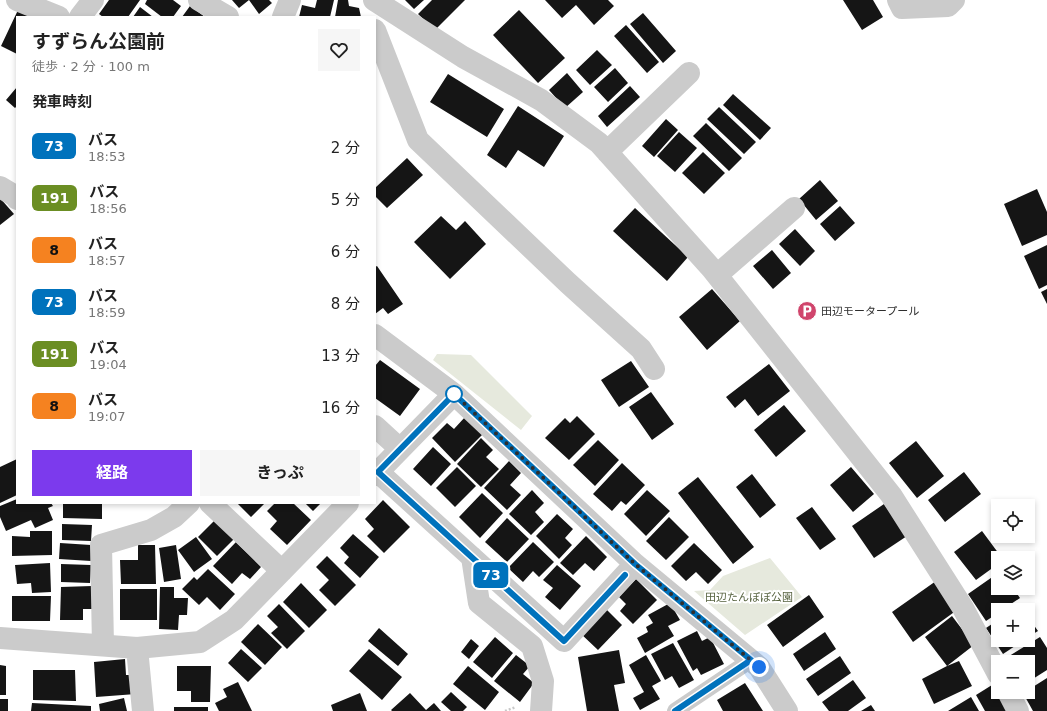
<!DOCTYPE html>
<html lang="ja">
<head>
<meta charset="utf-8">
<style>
  :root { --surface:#fff; --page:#f6f6f6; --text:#222; --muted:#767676; --accent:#7c3aed }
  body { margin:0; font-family:"DejaVu Sans","Noto Sans JP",sans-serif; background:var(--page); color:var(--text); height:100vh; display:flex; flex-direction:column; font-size:15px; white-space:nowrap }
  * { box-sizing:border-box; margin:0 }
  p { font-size:13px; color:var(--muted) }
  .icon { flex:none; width:22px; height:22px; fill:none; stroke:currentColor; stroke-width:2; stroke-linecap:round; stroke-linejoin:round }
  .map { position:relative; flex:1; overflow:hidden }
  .drawer { position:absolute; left:16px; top:16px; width:360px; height:488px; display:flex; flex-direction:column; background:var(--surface); border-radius:0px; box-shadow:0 2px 6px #0003 }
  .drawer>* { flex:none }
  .badge { padding:0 8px; border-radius:6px; font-size:14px; line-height:26px }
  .controls { position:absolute; left:991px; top:499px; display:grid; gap:8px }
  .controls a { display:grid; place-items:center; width:44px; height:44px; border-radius:0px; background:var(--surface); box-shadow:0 2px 6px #0003; font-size:20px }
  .you { position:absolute; width:20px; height:20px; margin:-10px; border:3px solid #fff; border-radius:50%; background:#1a73e8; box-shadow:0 0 0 6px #1a73e833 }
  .map>.badge { position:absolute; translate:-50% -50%; box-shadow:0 0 0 2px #fff }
  h2 { padding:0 16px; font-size:15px; line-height:36px }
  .round { display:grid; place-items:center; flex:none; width:42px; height:42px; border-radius:0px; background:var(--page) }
  .summary { display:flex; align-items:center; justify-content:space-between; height:68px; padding:0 16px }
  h1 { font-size:19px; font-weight:700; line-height:30px }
  .primary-button { display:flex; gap:8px; margin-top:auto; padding:8px 16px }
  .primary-button a { flex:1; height:46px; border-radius:0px; background:var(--accent); color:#fff; font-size:16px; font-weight:700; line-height:46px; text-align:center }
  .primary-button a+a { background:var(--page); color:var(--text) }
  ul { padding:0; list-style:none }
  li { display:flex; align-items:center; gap:12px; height:52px; padding:0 16px }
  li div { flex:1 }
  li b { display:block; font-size:15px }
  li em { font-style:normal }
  li .badge { min-width:44px; font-weight:700; text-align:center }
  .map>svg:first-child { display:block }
  .green { fill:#e6e9dd }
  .building { fill:#151515 }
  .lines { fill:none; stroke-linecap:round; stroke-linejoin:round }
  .path { stroke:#c8c8c8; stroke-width:2.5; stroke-dasharray:2 2; stroke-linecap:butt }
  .lane { stroke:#cbcbcb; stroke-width:16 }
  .street { stroke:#cbcbcb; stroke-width:22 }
  .line-casing { stroke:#fff; stroke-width:9 }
  .line { stroke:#0072bc; stroke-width:6 }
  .walk { stroke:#2e2e2e; stroke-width:4; stroke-dasharray:0 7.2 }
  .stop-dot { fill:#fff; stroke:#0072bc; stroke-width:2 }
  .labels { text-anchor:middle; stroke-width:4; stroke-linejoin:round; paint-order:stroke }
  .poi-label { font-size:11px; fill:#2e2e2e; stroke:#fff; text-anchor:start }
  .park-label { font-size:11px; fill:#586441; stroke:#fff }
</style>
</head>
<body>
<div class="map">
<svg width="1047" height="711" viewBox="0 0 1047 711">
  <rect width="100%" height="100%" fill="#fff"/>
  <path class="green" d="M437 354 471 355 532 416 521 430 433 360Z
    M770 558 802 597 745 635 694 591 710 590 723 576Z"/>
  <path class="building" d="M109 0H140L128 17H103L99 14Z
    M147 0H173L181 6 173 17H162L145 4Z
    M232 0H269L272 3 259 14 249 0 239 8Z
    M317 0H334L330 17H299L302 5 315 8Z
    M338 0H348L349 6 359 8 361 17H335Z
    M405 0H424L414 9Z
    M432 0H465L435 30 418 14Z
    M545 0H608L614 6 594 25 576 5 562 18Z
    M843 0H873L883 17 862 30Z
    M190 6 205 17H182Z
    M140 7 153 17H133Z
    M18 10 33 17H17V54L1 46Z
    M519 10 565 58 538 83 493 35Z
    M643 13 676 51 663 63 630 24Z
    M626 25 659 62 647 73 614 36Z
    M597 50 612 65 590 85 576 70Z
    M615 68 628 83 608 102 594 87Z
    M567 73 583 92 565 108 549 90Z
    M448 74 504 109 487 137 430 102Z
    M630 86 640 97 607 127 598 116Z
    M17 87V106L15 108 6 100Z
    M733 94 771 128 760 140 723 105Z
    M518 106 564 136 544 167 518 150 506 168 487 155Z
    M719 107 756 142 744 154 707 119Z
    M666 119 678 130 654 157 642 146Z
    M706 123 742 158 729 171 693 136Z
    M679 132 697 148 675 172 657 156Z
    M703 152 725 173 704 194 682 173Z
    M407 158 423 175 387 208 375 196V188Z
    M820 180 838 201 816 220 799 199Z
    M1037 189 1047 212V235L1022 246 1004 204Z
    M0 198 14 214 0 225Z
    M840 206 855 223 835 241 820 224Z
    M635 208 688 257 667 281 613 231Z
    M441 216 456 230 465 221 486 244 450 279 414 242Z
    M795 229 815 251 800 266 779 244Z
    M1047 245V285L1039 289 1024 256Z
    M772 250 791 273 773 289 753 266Z
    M377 266 403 304 388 314 383 308 375 314V267Z
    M712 289 740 321 707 350 679 317Z
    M1047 289V304L1041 292Z
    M380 360 420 389 400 416 375 398V366Z
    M631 361 649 387 619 407 601 380Z
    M769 364 790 391 758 416 745 399 735 408 726 397Z
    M651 392 674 424 652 440 629 407Z
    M784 405 806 431 776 457 754 430Z
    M577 416 595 434 569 460 545 438 565 418 570 423Z
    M465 417 483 434 455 462 432 438 447 423 454 429Z
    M481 438 493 450 486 457 499 469 481 487 457 464Z
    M598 440 619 460 595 486 573 465Z
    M916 441 944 476 917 498 889 463Z
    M433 447 451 464 431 486 413 469Z
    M17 459V495L0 503V467Z
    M509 461 521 473 510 485 521 495 507 510 484 488Z
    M622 463 645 485 626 505 621 501 612 511 593 494Z
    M457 467 476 486 455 507 436 488Z
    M851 467 874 494 853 512 830 485Z
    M964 472 981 494 945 522 928 500Z
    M752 474 776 505 760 518 736 487Z
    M698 477 754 547 733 564 678 493Z
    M532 490 544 503 535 512 544 522 531 535 509 514Z
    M647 490 670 511 646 536 624 514Z
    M482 493 503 513 480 538 459 517Z
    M17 499V503H51L53 506 48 508 53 520 35 528 31 520 6 531 0 517V506Z
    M383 500 410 527 384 553 367 536 374 529 365 519Z
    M63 503H102V519L63 518Z
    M237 503H265L251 517Z
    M275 503H293L311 520 287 545 270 529 277 521 267 511Z
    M305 503H321L313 511Z
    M884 504 907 536 874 558 852 526Z
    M812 507 836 539 820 550 796 518Z
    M557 514 573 529 565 538 572 545 559 559 536 536Z
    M669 517 689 537 666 560 646 541Z
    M507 518 529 539 507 562 485 542Z
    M215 520 234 539 217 556 198 537Z
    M62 524 92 525 91 541 62 540Z
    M30 531H52V555L12 556V536L30 537Z
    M982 531 1002 558H998V564L976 580 954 552Z
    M353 534 379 557 360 578 344 563 349 557 340 548Z
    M586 536 607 557 594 571 585 563 573 575 560 563Z
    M196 537 212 559 194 572 178 550Z
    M236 542 261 567 250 579 242 573 232 584 213 566Z
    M533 542 554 562 539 577 533 571 523 582 508 568Z
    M60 543 91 545V561L59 559Z
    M694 543 722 570 708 584 696 572 686 581 671 566Z
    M138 545H155L156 584H121L120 560H138Z
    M176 545 181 579 164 582 159 548Z
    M327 556 356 585 335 606 319 590 329 580 316 567Z
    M50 563 51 592 32 593 31 583 17 584 15 565Z
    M61 564 91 565 90 583 61 582Z
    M557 565 581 586 560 610 545 597 553 588 543 580Z
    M208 569 235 594 220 610 207 597 199 605 182 589 194 577 197 580Z
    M998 573V588H1013L1020 598 1002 610H998V613L986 621 968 594Z
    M636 579 657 600 633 624 620 611 626 604 619 597Z
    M936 581 957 610 913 642 892 612Z
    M301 583 327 610 309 628 283 602Z
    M92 586V609H83V620H60L61 587Z
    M160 587H174V598H188L187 615H179L178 630 159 629Z
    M120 589H157V620H120Z
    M809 595 824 617 783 647 767 625Z
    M12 596H51L50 621H12Z
    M670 603 680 620 668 626 674 636 645 653 637 638 648 632 646 627 653 623 648 615Z
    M279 604 305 631 287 649 271 633 278 627 267 616Z
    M1020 605 1023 610H1013Z
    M604 607 622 625 598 650 579 632Z
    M952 616 974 645 947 666 925 637Z
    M1028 617 1038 631 1028 637Z
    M998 620V640H1024L1003 654 986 628Z
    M258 624 282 647 265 665 241 642Z
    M379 628 408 654 398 666 368 641Z
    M697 631 702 641 710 637 724 664 701 675 697 668 693 671 677 641Z
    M825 632 836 649 804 671 793 654Z
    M495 637 513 653 492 678 473 662Z
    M1040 637 1047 648V670L1028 682V662H1008L1006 658Z
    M471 639 479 646 469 659 461 652Z
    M673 643 694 680 679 688 672 676 665 680 651 654Z
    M241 649 262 668 248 682 228 663Z
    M369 649 402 677 382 700 349 671Z
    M619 650 625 683 614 685 619 711H587L578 657Z
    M516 655 530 666 523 674 534 683 520 702 494 681Z
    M646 655 661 681 652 686 660 699 640 710 633 698 644 692 629 665Z
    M840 656 851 673 818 696 806 679Z
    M125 659 126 675H134L136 694 96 697 94 662Z
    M959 661 972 686 934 704 922 679 947 666Z
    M0 665 6 666V695H0Z
    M177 666H211L210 702H191V691H177Z
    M468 666 499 692 485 710 453 684Z
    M33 670H75L76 701 33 700Z
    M1047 678V711H1033L1023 693 1028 692V690Z
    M853 680 866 698 848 711H829L822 702Z
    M238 682 252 711H219L215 703 227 697 223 689Z
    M745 683 763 711H723L717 700Z
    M992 685 1008 711H985L976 695Z
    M451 692 467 707 463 711H451L441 702Z
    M360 693 367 711H333L331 705Z
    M410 693 426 710 434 703 441 711H392L391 710Z
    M971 697 979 711H948Z
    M124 698 127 711H100L99 704Z
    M0 699H8V711H0Z
    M32 703 91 706V711H31Z
    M871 705 875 711H861Z
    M174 707H208V711H174Z"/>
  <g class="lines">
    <path class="path" d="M505 711 516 707"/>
    <path class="lane" d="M675 711 751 660"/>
    <path class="street" d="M17 0 59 17
      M199 0 228 17
      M374 0 463 57 541 100 599 143 712 269 891 495 963 608 998 674
      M898 0 902 8 948 6 954 0
      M80 17 93 0
      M283 17 290 0
      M375 30 418 140 568 283 641 349 654 369
      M607 152 689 73
      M0 187 15 196 17 199
      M717 275 794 208
      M375 335 454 394 635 564 759 667 787 711
      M375 426 400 449
      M378 472 564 641 635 564
      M375 475 454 394
      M210 503 282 571
      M472 557 479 603 532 646 543 681 541 711
      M0 638 137 648 200 642 234 620 348 503
      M103 645 101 545 151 530 174 517 189 503
      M137 648 143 711
      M1008 692 1018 711"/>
  </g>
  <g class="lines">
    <g class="line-casing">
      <path id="line" d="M625 575 564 641 378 472 454 394 635 564 751 660 675 711"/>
    </g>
    <use href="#line" class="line"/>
    <path class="walk" d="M454 394 635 564 759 667"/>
  </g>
  <defs>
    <g id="parking-disc" transform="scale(1)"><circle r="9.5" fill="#d0456c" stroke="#fff"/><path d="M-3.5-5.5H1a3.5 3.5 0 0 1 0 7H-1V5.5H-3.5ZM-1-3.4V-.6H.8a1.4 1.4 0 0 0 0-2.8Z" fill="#fff"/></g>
  </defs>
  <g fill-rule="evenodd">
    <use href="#parking-disc" x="807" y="311"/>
  </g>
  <circle class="stop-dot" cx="454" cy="394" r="8"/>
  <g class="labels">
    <g class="poi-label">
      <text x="821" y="315">田辺モータープール</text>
    </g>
    <g class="park-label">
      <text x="749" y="601">田辺たんぽぽ公園</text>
    </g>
  </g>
</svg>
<div class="controls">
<a><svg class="icon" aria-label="locate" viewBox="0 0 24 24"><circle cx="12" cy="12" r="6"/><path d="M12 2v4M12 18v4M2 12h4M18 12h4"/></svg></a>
<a><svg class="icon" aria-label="layers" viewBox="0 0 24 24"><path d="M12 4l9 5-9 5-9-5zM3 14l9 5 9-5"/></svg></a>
<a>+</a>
<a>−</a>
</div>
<div class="you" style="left:759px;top:667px"></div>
<b class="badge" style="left:491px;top:575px;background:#0072bc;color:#fff">73</b>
<section class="drawer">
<div class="summary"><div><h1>すずらん公園前</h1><p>徒歩 · 2 分 · 100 m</p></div><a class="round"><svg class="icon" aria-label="heart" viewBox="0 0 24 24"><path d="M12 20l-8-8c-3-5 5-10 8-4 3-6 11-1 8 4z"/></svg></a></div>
<h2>発車時刻</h2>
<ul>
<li><span class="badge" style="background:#0072bc;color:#fff">73</span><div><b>バス</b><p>18:53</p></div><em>2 分</em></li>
<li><span class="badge" style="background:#6b8e23;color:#fff">191</span><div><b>バス</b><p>18:56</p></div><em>5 分</em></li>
<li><span class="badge" style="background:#f58220;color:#111">8</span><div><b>バス</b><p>18:57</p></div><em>6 分</em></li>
<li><span class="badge" style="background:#0072bc;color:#fff">73</span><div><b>バス</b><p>18:59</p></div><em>8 分</em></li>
<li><span class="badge" style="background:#6b8e23;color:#fff">191</span><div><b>バス</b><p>19:04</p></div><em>13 分</em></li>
<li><span class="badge" style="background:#f58220;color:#111">8</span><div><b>バス</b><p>19:07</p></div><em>16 分</em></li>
</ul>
<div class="primary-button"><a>経路</a><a>きっぷ</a></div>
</section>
</div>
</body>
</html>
